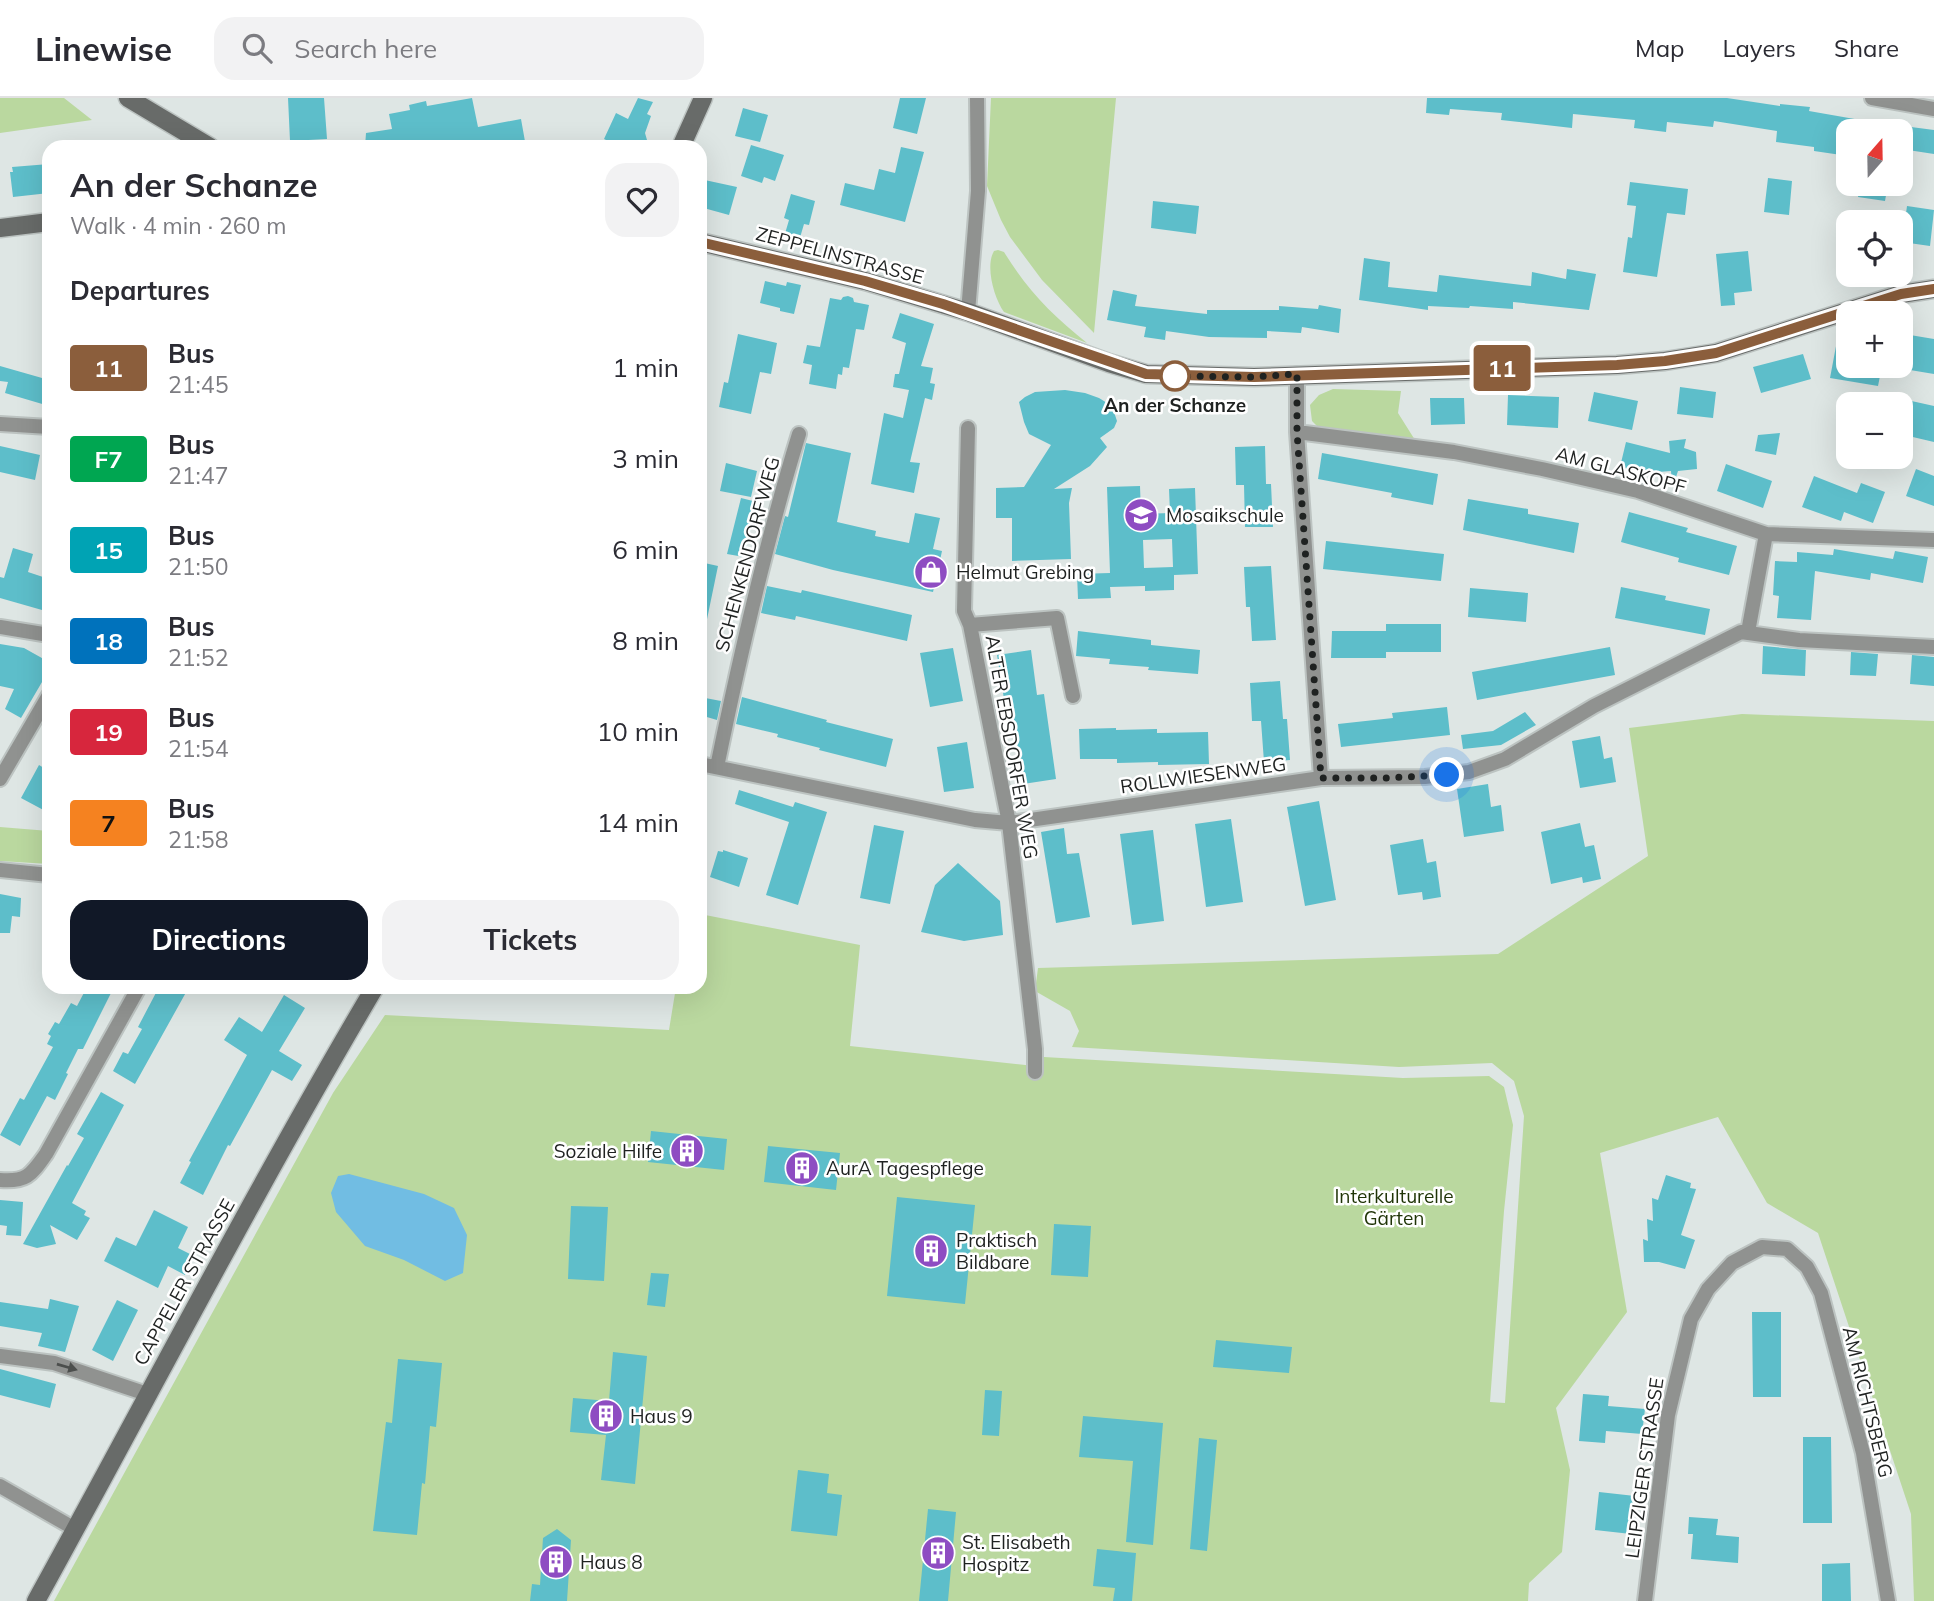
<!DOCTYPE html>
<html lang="en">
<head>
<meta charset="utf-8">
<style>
  :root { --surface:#fff; --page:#f2f2f3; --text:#2b2b33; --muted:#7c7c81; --line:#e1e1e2; --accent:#111827 }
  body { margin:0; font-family:Mulish,sans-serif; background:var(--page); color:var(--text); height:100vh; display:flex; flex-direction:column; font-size:26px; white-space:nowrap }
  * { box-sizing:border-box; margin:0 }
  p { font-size:23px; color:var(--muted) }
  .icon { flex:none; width:38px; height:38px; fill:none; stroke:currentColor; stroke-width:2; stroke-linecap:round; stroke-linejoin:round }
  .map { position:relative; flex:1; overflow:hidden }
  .side { position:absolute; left:42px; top:42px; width:665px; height:854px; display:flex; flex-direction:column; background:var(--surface); border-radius:21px; box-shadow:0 7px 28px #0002 }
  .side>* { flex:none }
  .badge { padding:0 14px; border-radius:5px; font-size:24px; line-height:46px }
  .needle { width:46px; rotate:20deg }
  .controls { position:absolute; left:1836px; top:21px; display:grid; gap:14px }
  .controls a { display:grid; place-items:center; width:77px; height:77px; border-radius:14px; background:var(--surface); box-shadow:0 7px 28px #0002; font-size:35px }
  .you { position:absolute; width:35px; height:35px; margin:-18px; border:5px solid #fff; border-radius:50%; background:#1a73e8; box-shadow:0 0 0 10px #1a73e833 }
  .map>.badge { position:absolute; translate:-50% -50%; box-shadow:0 0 0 4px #fff }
  h2 { padding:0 28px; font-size:26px; line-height:63px }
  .round { display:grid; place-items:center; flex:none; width:74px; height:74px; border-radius:21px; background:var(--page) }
  .summary { display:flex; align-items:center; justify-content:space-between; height:119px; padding:0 28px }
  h1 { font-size:33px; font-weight:700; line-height:52px }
  .button { display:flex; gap:14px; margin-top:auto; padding:14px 28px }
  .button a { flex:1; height:80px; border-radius:21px; background:var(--accent); color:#fff; font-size:28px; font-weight:700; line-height:80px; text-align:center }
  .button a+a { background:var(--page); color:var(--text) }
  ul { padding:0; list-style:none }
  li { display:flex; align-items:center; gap:21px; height:91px; padding:0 28px }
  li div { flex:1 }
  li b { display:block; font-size:26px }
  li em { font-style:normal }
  li .badge { min-width:77px; font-weight:700; text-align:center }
  header { display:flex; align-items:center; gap:42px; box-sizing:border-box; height:98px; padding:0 35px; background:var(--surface); border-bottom:2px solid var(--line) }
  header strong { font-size:33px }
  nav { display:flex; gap:38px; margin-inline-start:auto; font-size:24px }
  .search { width:490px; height:63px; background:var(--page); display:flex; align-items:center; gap:18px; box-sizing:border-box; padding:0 24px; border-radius:21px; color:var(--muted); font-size:26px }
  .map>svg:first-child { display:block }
  .green { fill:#bad89f }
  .water { fill:#71bde3 }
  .building { fill:#5dbeca; fill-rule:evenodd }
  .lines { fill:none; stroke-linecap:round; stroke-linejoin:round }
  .street-casing { stroke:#bcc3c1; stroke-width:18 }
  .secondary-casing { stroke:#bcc3c1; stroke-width:21 }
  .street { stroke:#909290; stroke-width:14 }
  .secondary { stroke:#686b69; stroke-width:18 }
  .oneway { fill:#4c4f4d }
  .line-casing { stroke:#fff; stroke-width:16 }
  .line { stroke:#8b5e3c; stroke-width:10 }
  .walk { stroke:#1f2221; stroke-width:7; stroke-dasharray:0 12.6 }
  .stop-dot { fill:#fff; stroke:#8b5e3c; stroke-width:3.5 }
  .labels { text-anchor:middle; stroke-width:5; stroke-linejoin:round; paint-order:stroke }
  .street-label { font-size:19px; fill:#1f2221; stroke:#fff }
  .stop-label { font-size:19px; font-weight:bold; fill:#1f2221; stroke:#fff }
  .poi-label { font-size:19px; fill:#1f2221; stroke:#fff; text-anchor:start }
  .park-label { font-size:19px; fill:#1f3406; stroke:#fff }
</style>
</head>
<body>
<header>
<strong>Linewise</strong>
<div class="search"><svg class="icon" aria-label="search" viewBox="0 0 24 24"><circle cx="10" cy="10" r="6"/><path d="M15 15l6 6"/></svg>Search here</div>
<nav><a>Map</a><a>Layers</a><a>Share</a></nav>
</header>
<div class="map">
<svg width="1934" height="1503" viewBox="0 0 1934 1503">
  <rect width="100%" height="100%" fill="#dee6e4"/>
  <path class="green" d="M0 0H64L92 22 0 35Z
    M991 0H1116L1094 235 1042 182 1010 139 1001 122 987 88Z
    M998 152 1004 154C1028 193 1052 217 1087 245L1004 214C994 200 985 168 994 153Z
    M1333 291 1401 293 1398 315 1415 342 1318 329 1312 323 1310 307 1319 297Z
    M1742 616 1934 623V1503H1914L1911 1416 1818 1135 1767 1105 1718 1019 1600 1055 1627 1214 1556 1310 1570 1372 1562 1454 1529 1485 1528 1503H54L333 995 385 917 669 932 676 889H700V816L860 847 850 948 1044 969V959L1403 980 1489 978 1504 989 1513 1027 1504 1113 1490 1304 1505 1305 1524 1018 1514 983 1492 965 1399 969 1072 949 1079 933 1070 913 1035 893 1038 870 1498 856 1648 758 1629 630Z
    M0 729 49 733V766L0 763Z"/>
  <path class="water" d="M349 1076 424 1096 454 1110 467 1137 463 1175 445 1183 404 1162 365 1148 336 1114 331 1095 338 1078Z"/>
  <path class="building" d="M288 0H324L327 41 290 43Z
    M472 0 478 29 521 21 526 49H365L366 35 392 31 389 16 410 12 409 7 426 3 427 8Z
    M638 0 653 4 647 16 651 18 645 35 649 49H620L604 41 616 15 628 21Z
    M900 0H926L917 36 893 30Z
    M1427 0H1727L1780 8V6L1810 9 1809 13 1883 26V33H1848V58L1814 53V49L1776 44 1777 33 1714 23 1713 29 1667 24 1666 34 1634 30 1635 22 1573 16 1572 30 1501 22 1502 15 1450 11 1449 17 1426 15Z
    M743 10 768 17 760 44 735 38Z
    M1911 29 1934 32V56L1908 52Z
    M751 47 784 57 775 83 764 79 762 85 741 78Z
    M901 49 924 54 905 124 840 107 845 85 874 92 879 71 895 75Z
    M49 66V95L13 99 10 74H13L12 69Z
    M1768 80 1792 83 1789 117 1764 114Z
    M700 81 737 89 729 117 700 109Z
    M1630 84 1688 91 1685 117 1667 115 1657 179 1623 174 1628 139 1632 140 1636 108 1627 107Z
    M1860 86H1888L1885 103 1858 99Z
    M791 96 815 103 809 127 804 126 799 143 784 139 789 122 784 120Z
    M1153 103 1199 108 1196 136 1151 130Z
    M1907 108 1934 112 1930 148 1902 144Z
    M1748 153 1752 193 1734 195 1735 207 1721 208 1716 156Z
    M1364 160 1390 164 1388 189 1437 194 1439 177 1531 188 1532 174 1566 181 1567 171 1596 176 1589 212 1513 204V211L1470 208 1469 210 1428 208V212L1359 202Z
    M765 183 786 188 787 184 801 187 794 216 780 213V210L760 205Z
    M1113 192 1137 197 1135 208 1207 216V212H1279V208L1318 211 1319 207 1341 211 1339 235 1302 229 1301 235 1267 233V240L1209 239 1166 233 1165 242 1144 239 1146 229 1107 222Z
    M848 198 853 200 854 204 869 207 864 232 856 231 849 270 843 269 842 277 838 276 836 291 809 286 812 267 803 265 807 247 820 249 830 200 841 202 843 199Z
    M900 215 934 226 921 268 933 270 930 285 935 286 932 302 925 300 910 364 920 365 914 395 871 386 884 315 903 320 909 292 893 289 895 276H899L906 245 892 240Z
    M1848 225V268H1882L1878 288 1830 280 1840 227Z
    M738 236 777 245 771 276 760 274 751 316 719 309 724 284 728 285Z
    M1904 236 1934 241V276L1898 270Z
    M1803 256 1811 281 1761 295 1753 269Z
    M0 268 49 282V308L5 295 8 284 0 283Z
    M1680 289 1716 294 1713 320 1677 316Z
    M1065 292 1085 295 1099 300 1112 308 1117 323 1114 330 1100 340 1107 349 1090 368 1054 391 1072 390 1069 405 1071 461 1012 463V420H996V390L1024 389 1051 347 1029 336 1024 324 1019 304 1025 299 1035 294Z
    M1594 294 1638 303 1632 332 1588 323Z
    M1508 297 1559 299 1558 330 1507 327Z
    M1430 300H1464L1465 326 1431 327Z
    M1907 302 1934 308V344L1900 336Z
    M1780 335 1776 357 1755 353 1758 337Z
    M1686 341 1684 350 1696 354 1697 371 1678 373 1674 385H1672L1671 373 1645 375 1620 369 1626 344 1670 355 1669 343Z
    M806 345 851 355 837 424 876 433 875 438 909 445 915 415 940 420 933 451 942 453 933 494 833 472 775 456 785 418 788 419Z
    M0 348 40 357 35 382 0 374Z
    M1265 348 1266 386H1271L1273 429H1245L1244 387H1236L1235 349Z
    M1322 355 1438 376 1433 407 1391 399 1392 395 1318 381Z
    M726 365 757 373 751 399 720 393Z
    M1726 366 1772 383 1763 410 1717 393Z
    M1916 371 1934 378V408L1906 398Z
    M1814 378 1857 395 1861 385 1885 394 1873 425 1844 414 1841 423 1802 409Z
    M1140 388 1141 416 1170 415 1169 391 1195 390 1198 476 1174 477V492L1145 493V488L1110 489 1111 500 1078 501 1077 476 1110 475 1107 389ZM1172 441 1173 469 1144 470 1143 442Z
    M741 400 757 404 744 459 727 456Z
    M1468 401 1528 411V416L1579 425 1574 455 1463 432Z
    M1629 414 1688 430 1686 434 1737 448 1729 477 1678 464 1679 460 1621 444Z
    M1326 443 1444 456 1441 483 1323 471Z
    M13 450 33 456 28 474 49 481V514L0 500V479L4 480Z
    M1834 451 1893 461 1895 453 1928 459 1923 485 1871 475 1870 482 1815 473 1811 522 1777 520 1779 498 1773 497 1775 463 1797 464V454L1833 457Z
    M700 464 718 468 706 526 700 525Z
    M1271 468 1276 542 1252 543 1250 509H1246L1244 469Z
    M767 488 801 495 802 492 912 517 907 543 796 518 795 522 761 515Z
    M1621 489 1666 498 1665 502 1710 511 1705 537 1615 520Z
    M1470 490 1528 495 1526 524 1468 519Z
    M1386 526H1441V554H1386V560H1331L1332 533H1386Z
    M1078 533 1151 542V547L1200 552 1198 576 1148 572 1149 569 1109 566 1110 561 1076 558Z
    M0 546 24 550 49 564V572L21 620 5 611 14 591 0 588Z
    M1763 548 1806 552 1805 578 1762 576Z
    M1610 549 1615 577 1477 602 1472 574Z
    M953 550 963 603 930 609 920 555Z
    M1031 552 1037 597 1044 596 1056 681 1023 686 1011 601H1004L997 557Z
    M1851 554 1878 556 1876 578 1850 577Z
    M1912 557 1934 559V588L1910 586Z
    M1280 583 1283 621H1287L1290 662 1264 664 1261 623H1252L1250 585Z
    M700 599 721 603 717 622 700 617Z
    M742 599 827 622 826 624 893 641 886 669 819 652 820 650 777 639 778 636 736 626Z
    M1447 609 1450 637 1341 649 1338 626 1393 620 1392 615Z
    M1525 614 1536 627 1501 647 1463 651 1461 637 1493 633Z
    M1116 630V632L1157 631V635L1208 634 1209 666 1158 667V664L1117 665V661H1080L1079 631Z
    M1600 638 1604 661 1612 659 1616 684 1580 690 1572 643Z
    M967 644 974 690 944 694 937 649Z
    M39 667 49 673V715L21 700Z
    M1488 686 1491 709 1501 707 1504 733 1464 739 1457 691Z
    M739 692 793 709 795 704 827 714 798 807 766 797 789 724 735 706Z
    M1319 703 1336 802 1305 808 1287 709Z
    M1231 721 1243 804 1206 809 1195 726Z
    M1580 725 1585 749 1594 747 1601 781 1583 785 1582 779 1551 786 1541 734Z
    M874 727 904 733 890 806 860 800Z
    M1064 730 1067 756 1079 755 1090 819 1056 825 1041 734Z
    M1153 732 1164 823 1132 827 1120 736Z
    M1423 741 1427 765 1436 763 1441 799 1423 802 1422 794 1398 797 1390 747Z
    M723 752 748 760 739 789 710 779 718 753 723 754Z
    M958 765 1000 803 1003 837 964 843 921 834 935 787Z
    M0 796 21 800 20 819 12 818 10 835H0Z
    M87 889H114L83 951H78L66 975 68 976 55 1002 47 998 20 1048 0 1037 20 1000 24 1002 53 949 47 946 51 938 48 936 55 924 59 926 71 905 77 908Z
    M159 889H189L135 986 113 973 123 954 128 956 142 931 138 929Z
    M284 897 305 910 279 953 302 967 292 983 272 972 230 1048 228 1047 203 1097 180 1085 191 1064 189 1063 247 957 224 942 239 919 262 934Z
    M101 994 124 1007 72 1105 86 1113 84 1117 90 1120 77 1142 50 1127 56 1146 37 1150 23 1146 67 1067 68 1068 84 1040 77 1036Z
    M651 1033 727 1041 724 1072 648 1064Z
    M768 1048 840 1055 836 1092 764 1084Z
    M1666 1077 1691 1085 1690 1090 1696 1091 1681 1137 1695 1142 1685 1171 1659 1164H1644L1643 1141 1648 1143 1647 1121 1653 1123 1652 1100 1658 1102Z
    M897 1099 975 1107 965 1206 887 1198Z
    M0 1102 23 1104 21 1138 6 1137 7 1128 0 1127Z
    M571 1108 608 1109 604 1183 568 1181Z
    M154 1112 188 1129 178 1150 194 1158 185 1177 168 1168 158 1190 104 1163 116 1139 136 1148Z
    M1054 1126 1091 1128 1088 1179 1051 1177Z
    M651 1175 669 1176 665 1209 647 1207Z
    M50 1201 79 1208 65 1254 38 1248 42 1235 0 1228V1204L48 1211Z
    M117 1202 138 1212 113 1263 92 1252Z
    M1752 1214H1781V1299H1753Z
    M1216 1242 1292 1249 1289 1275 1213 1269Z
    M613 1254 647 1258 635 1386 601 1382 606 1337 570 1334 573 1300 609 1303Z
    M398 1261 442 1265 436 1329 430 1328 425 1386 422 1385 417 1437 373 1433 386 1324 392 1325Z
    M0 1271 56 1286 50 1310 0 1297Z
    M985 1292 1002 1293 999 1338 982 1337Z
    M1583 1296 1609 1298 1608 1308 1645 1311 1642 1336 1606 1333 1605 1345 1579 1343Z
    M1083 1318 1163 1325 1153 1447 1126 1444 1133 1363 1079 1359Z
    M1803 1339H1831L1832 1425H1803Z
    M1199 1340 1217 1342 1207 1453 1190 1451Z
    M798 1372 829 1376 827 1395 842 1397 837 1438 791 1433Z
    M1599 1394 1635 1398 1631 1436 1595 1432Z
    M928 1411 956 1414 948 1503H919Z
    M1689 1419 1718 1421 1716 1437 1739 1439 1738 1465 1691 1461 1693 1436H1688Z
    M557 1431 571 1442 567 1503H530L532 1486 540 1487 543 1440Z
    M1097 1451 1136 1455 1132 1503H1113L1115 1490 1093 1488Z
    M1850 1465 1851 1503H1822V1466Z"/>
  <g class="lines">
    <g class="street-casing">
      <path id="street" d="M1872 0 1934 11
        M968 214 978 93 977 0
        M1297 276V334L1321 680
        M0 326 49 329
        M968 330 964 513 970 527 1009 725 1035 951V974
        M1297 334 1454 354 1542 371 1638 393 1766 436 1934 442
        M970 527 1057 520 1073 598
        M0 529 49 537
        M1748 534 1766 436
        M700 666 975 722 1009 725 1321 680 1425 679 1469 674 1505 661 1594 608 1741 534 1799 542 1934 549
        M717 669C740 557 765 446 799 336
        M0 681 49 597
        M0 772 49 777
        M0 1082C27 1084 31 1077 46 1056L139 889
        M0 1258 54 1265 147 1296
        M0 1388 75 1431
        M1645 1503 1668 1317 1691 1221 1708 1191 1732 1165 1762 1149 1787 1151 1807 1169 1821 1195 1863 1355 1888 1503"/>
    </g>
    <g class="secondary-casing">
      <path id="secondary" d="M128 0 210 49
        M681 49 703 0
        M0 130 49 124
        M700 144 865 183 968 214 1109 265 1146 276 1254 279 1617 267 1665 263 1716 255 1901 196 1934 191
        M36 1503C149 1298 256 1090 375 889"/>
    </g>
    <use href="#street" class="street"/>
    <use href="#secondary" class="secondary"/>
  </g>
  <defs><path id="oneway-solid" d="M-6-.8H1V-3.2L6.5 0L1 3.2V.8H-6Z" transform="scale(1.75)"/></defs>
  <use class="oneway" href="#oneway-solid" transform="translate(67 1269) rotate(16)"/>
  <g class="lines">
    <g class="line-casing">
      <path id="line" d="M700 144 865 183 943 206 1146 276 1254 279 1617 267 1665 263 1716 255 1901 196 1934 191"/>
    </g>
    <use href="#line" class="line"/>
    <path class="walk" d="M1175 278 1254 279 1297 276V334L1321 680H1385L1447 677"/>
  </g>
  <defs>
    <g id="school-disc" transform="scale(1.75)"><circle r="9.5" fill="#8e4dc2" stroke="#fff"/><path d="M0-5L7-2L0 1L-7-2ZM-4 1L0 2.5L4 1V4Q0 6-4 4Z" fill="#fff"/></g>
    <g id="shop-disc" transform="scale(1.75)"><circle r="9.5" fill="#8e4dc2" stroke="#fff"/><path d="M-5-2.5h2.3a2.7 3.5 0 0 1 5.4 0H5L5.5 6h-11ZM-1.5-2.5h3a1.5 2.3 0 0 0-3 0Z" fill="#fff"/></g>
    <g id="building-disc" transform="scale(1.75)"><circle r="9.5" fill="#8e4dc2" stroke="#fff"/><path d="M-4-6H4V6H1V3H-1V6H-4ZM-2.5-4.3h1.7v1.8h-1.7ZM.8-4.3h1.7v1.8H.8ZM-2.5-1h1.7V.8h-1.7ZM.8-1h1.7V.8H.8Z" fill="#fff"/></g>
  </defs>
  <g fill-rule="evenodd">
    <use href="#school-disc" x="1141" y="417"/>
    <use href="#shop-disc" x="931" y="474"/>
    <use href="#building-disc" x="687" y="1053"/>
    <use href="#building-disc" x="802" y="1070"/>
    <use href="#building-disc" x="931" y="1153"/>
    <use href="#building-disc" x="606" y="1318"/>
    <use href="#building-disc" x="938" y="1455"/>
    <use href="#building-disc" x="556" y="1464"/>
  </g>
  <circle class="stop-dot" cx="1175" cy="278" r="14"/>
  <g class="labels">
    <g class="street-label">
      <text transform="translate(840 157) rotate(15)" y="7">ZEPPELINSTRASSE</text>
      <text transform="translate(1621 372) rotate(15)" y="7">AM GLASKOPF</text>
      <text transform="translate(747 456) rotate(-75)" y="7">SCHENKENDORFWEG</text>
      <text transform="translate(1012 649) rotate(80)" y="7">ALTER EBSDORFER WEG</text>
      <text transform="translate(1203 677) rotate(-8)" y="7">ROLLWIESENWEG</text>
      <text transform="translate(184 1184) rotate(-61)" y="7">CAPPELER STRASSE</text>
      <text transform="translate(1868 1304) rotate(76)" y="7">AM RICHTSBERG</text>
      <text transform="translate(1644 1370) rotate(-82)" y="7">LEIPZIGER STRASSE</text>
    </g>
    <g class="stop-label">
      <text x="1175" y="314">An der Schanze</text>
    </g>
    <g class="poi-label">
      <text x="1166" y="424">Mosaikschule</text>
      <text x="956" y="481">Helmut Grebing</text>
      <text x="662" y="1060" text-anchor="end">Soziale Hilfe</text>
      <text x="826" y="1077">AurA Tagespflege</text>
      <text x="956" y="1149">Praktisch<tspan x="956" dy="22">Bildbare</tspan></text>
      <text x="630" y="1325">Haus 9</text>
      <text x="962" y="1451">St. Elisabeth<tspan x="962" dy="22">Hospitz</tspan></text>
      <text x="580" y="1471">Haus 8</text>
    </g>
    <g class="park-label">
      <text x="1394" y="1105">Interkulturelle<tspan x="1394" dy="22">Gärten</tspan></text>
    </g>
  </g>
</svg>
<div class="controls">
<a><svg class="needle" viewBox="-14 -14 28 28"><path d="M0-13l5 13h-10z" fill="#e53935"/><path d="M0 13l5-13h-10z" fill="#7c7c81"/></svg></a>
<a><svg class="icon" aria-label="locate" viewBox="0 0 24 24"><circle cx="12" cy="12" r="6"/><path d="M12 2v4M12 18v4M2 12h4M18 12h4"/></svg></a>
<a>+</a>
<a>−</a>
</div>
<div class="you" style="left:1447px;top:677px"></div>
<b class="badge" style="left:1502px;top:270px;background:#8b5e3c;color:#fff">11</b>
<section class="side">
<div class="summary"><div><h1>An der Schanze</h1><p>Walk · 4 min · 260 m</p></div><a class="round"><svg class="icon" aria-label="heart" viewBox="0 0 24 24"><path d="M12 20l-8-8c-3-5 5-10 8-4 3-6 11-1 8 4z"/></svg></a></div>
<h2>Departures</h2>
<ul>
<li><span class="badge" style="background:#8b5e3c;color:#fff">11</span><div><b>Bus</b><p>21:45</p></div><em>1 min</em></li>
<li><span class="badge" style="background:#00a651;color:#fff">F7</span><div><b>Bus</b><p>21:47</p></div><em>3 min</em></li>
<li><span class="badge" style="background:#00a3b4;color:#fff">15</span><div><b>Bus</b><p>21:50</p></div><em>6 min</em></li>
<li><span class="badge" style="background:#0072bc;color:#fff">18</span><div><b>Bus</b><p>21:52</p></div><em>8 min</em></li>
<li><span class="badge" style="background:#d7263d;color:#fff">19</span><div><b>Bus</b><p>21:54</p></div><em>10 min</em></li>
<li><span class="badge" style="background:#f58220;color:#111">7</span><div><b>Bus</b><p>21:58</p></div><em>14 min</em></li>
</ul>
<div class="button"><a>Directions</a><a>Tickets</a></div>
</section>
</div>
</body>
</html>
